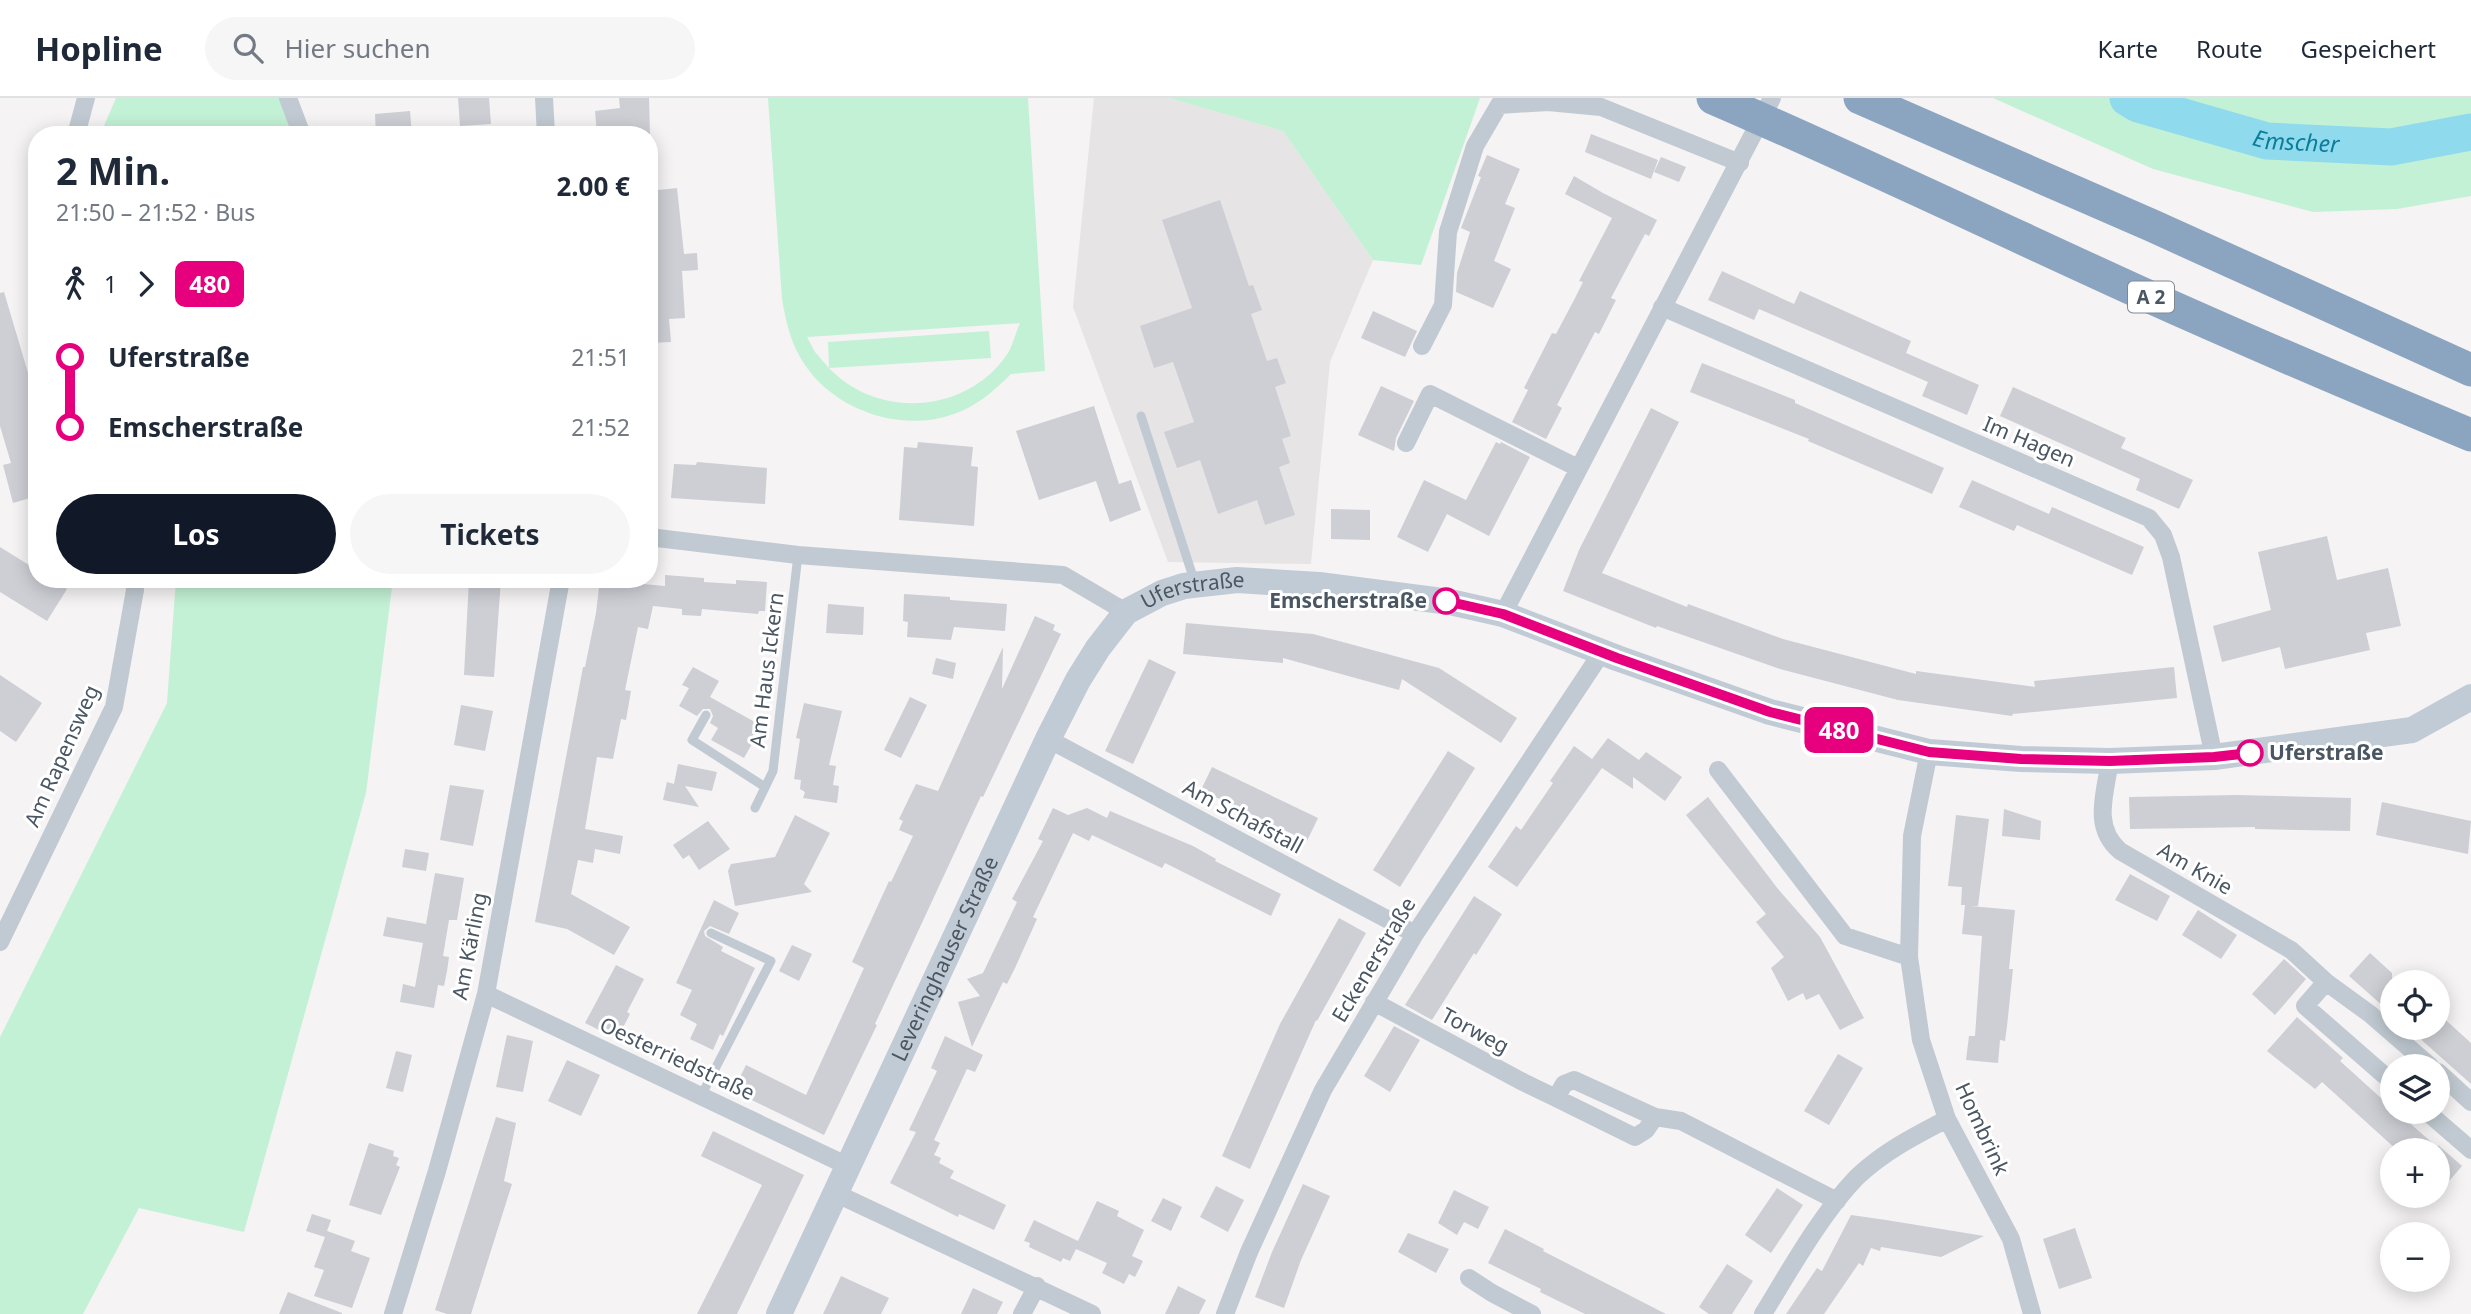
<!DOCTYPE html>
<html lang="de">
<head>
<meta charset="utf-8">
<style>
  :root { --surface:#fff; --page:#f6f6f7; --text:#1f2937; --muted:#747a83; --line:#e0e1e3; --accent:#111827 }
  body { margin:0; font-family:"Noto Sans",sans-serif; background:var(--page); color:var(--text); height:100vh; display:flex; flex-direction:column; font-size:26px; white-space:nowrap }
  * { box-sizing:border-box; margin:0 }
  p { font-size:23px; color:var(--muted) }
  .icon { flex:none; width:38px; height:38px; fill:none; stroke:currentColor; stroke-width:2; stroke-linecap:round; stroke-linejoin:round }
  .map { position:relative; flex:1; overflow:hidden }
  .sheet { position:absolute; left:28px; top:28px; width:630px; height:462px; display:flex; flex-direction:column; background:var(--surface); border-radius:28px; box-shadow:0 4px 18px #0003 }
  .sheet>* { flex:none }
  .badge { padding:0 14px; border-radius:10px; font-size:24px; line-height:46px }
  .tools { position:absolute; left:2380px; top:872px; display:grid; gap:14px }
  .tools a { display:grid; place-items:center; width:70px; height:70px; border-radius:50%; background:var(--surface); box-shadow:0 4px 18px #0003; font-size:35px }
  .map>.badge { position:absolute; translate:-50% -50%; box-shadow:0 0 0 4px #fff }
  .legs { display:flex; align-items:center; gap:10px; height:77px; padding:0 28px; font-size:23px }
  .legs p { margin-inline-start:auto }
  .headline { display:flex; align-items:center; justify-content:space-between; height:119px; padding:0 28px }
  h1 { font-size:38px; font-weight:700; line-height:52px }
  .button { display:flex; gap:14px; margin-top:auto; padding:14px 28px }
  .button a { flex:1; height:80px; border-radius:42px; background:var(--accent); color:#fff; font-size:28px; font-weight:700; line-height:80px; text-align:center }
  .button a+a { background:var(--page); color:var(--text) }
  ul { padding:0 28px; list-style:none }
  li { display:flex; align-items:center; gap:24px; height:70px; font-size:26px }
  li i { display:grid; place-items:center; width:10px; height:100%; margin:0 9px; background:currentColor }
  li i::after { content:''; width:18px; height:18px; margin:-9px; border:5px solid; border-radius:50%; background:var(--surface) }
  li p { margin-inline-start:auto }
  li:first-child i { background:linear-gradient(#0000 50%,currentColor 0) }
  li:last-child i { background:linear-gradient(currentColor 50%,#0000 0) }
  header { display:flex; align-items:center; gap:42px; box-sizing:border-box; height:98px; padding:0 35px; background:var(--surface); border-bottom:2px solid var(--line) }
  header strong { font-size:33px }
  nav { display:flex; gap:38px; margin-inline-start:auto; font-size:24px }
  .search { width:490px; height:63px; background:var(--page); display:flex; align-items:center; gap:18px; box-sizing:border-box; padding:0 24px; border-radius:38px; color:var(--muted); font-size:26px }
  .map>svg:first-child { display:block }
  .education { fill:#e6e4e5 }
  .green { fill:#c3f1d5; fill-rule:evenodd }
  .lines { fill:none; stroke-linecap:round; stroke-linejoin:round }
  .river { stroke:#90daee; stroke-width:37 }
  .building { fill:#cdcfd5 }
  .lane { stroke:#c1cad2; stroke-width:9 }
  .street { stroke:#c1cad2; stroke-width:18 }
  .secondary { stroke:#c1cbd6; stroke-width:26 }
  .highway { stroke:#8ba5c1; stroke-width:33 }
  .line-1-casing { stroke:#fff; stroke-width:16 }
  .line-1 { stroke:#e6007e; stroke-width:10 }
  .stop-1-dot { fill:#fff; stroke:#e6007e; stroke-width:3.5 }
  .labels { text-anchor:middle; stroke-width:6; stroke-linejoin:round; paint-order:stroke }
  .shield { fill:#fff; stroke:#808990; stroke-width:2 }
  .shield-label { font-size:19px; font-weight:bold; fill:#4a5661 }
  .street-label { font-size:21px; fill:#4a5661; stroke:#fff }
  .stop-label { font-size:21px; font-weight:bold; fill:#4a5661; stroke:#fff; text-anchor:end }
  .water-label { font-size:23px; font-style:italic; fill:#0c7c9b; stroke:#fff }
</style>
</head>
<body>
<header>
<strong>Hopline</strong>
<div class="search"><svg class="icon" aria-label="search" viewBox="0 0 24 24"><circle cx="10" cy="10" r="6"/><path d="M15 15l6 6"/></svg>Hier suchen</div>
<nav><a>Karte</a><a>Route</a><a>Gespeichert</a></nav>
</header>
<div class="map">
<svg width="2471" height="1216" viewBox="0 0 2471 1216">
  <rect width="100%" height="100%" fill="#f5f3f3"/>
  <path class="education" d="M1094 0H1169L1283 33 1373 162 1330 264 1311 466 1168 464 1073 209Z"/>
  <path class="green" d="M116 0H281L294 37H100Z
    M768 0H1028L1045 273 1011 276C994 293 977 308 954 316 902 335 836 313 805 267 791 247 786 224 782 201ZM1020 225C1016 234 1013 246 1008 255 968 316 878 322 829 270L991 260 989 233 828 244 829 270 815 254 807 239Z
    M1169 0H1480L1421 167 1373 162 1283 33Z
    M1993 0H2471V98L2397 111 2313 114 2153 71Z
    M176 481H393L366 695 244 1134 139 1110 83 1216H0V939L167 605Z"/>
  <g class="lines">
    <path class="river" id="s1" d="M2128 0 2138 6 2267 43 2391 49 2471 34"/>
  </g>
  <path class="building" d="M458 0H489L491 26 460 28Z
    M619 0H649L650 37H597L595 13 620 10Z
    M410 13 412 37H376L375 16Z
    M1591 36 1658 62 1651 81 1585 54Z
    M1487 57 1520 71 1505 106 1515 110 1494 163 1511 171 1493 210 1456 194 1457 175 1470 134 1461 130 1481 79 1478 78Z
    M1661 59 1686 69 1679 84 1654 74Z
    M1574 78 1603 95 1657 122 1649 138 1645 136 1611 200 1616 202 1599 236 1595 234 1557 307 1562 310 1546 341 1512 324 1528 292 1524 290 1552 235 1556 236 1574 202 1583 184 1579 183 1612 120 1565 96Z
    M677 90 684 156 697 155 698 172 682 173 685 220 669 221 671 244 649 245V227H652L649 193V93Z
    M1220 102 1249 188 1253 187 1262 212 1251 216 1267 263 1277 260 1286 285 1275 289 1291 338 1282 341 1290 365 1279 369 1295 417 1265 427 1257 402 1218 416 1200 362 1177 370 1164 334 1194 324 1173 264 1154 270 1140 228 1192 210 1162 122Z
    M1722 173 1794 206 1800 193 1911 243 1906 255 1979 287 1967 317 1922 298 1928 284 1759 211 1754 222 1708 202Z
    M4 194 37 305V398L13 405 3 367 11 365 0 328V195Z
    M1373 213 1417 233 1405 259 1361 240Z
    M1702 265 1795 302V305L1944 370 1932 396 1808 343 1809 341 1690 294Z
    M1381 288 1414 303 1396 340 1394 353 1358 337Z
    M2013 289 2126 340 2121 350 2193 382 2179 411 2136 392 2140 381 2000 318Z
    M1094 308 1119 386 1131 382 1141 412 1110 424 1096 383 1039 402 1016 333Z
    M1651 310 1679 324 1602 475 1687 509 1688 506 1783 541 1916 576V573L2035 589 2034 583 2174 569 2177 600 2013 616 2012 618 1898 602 1780 571 1657 528 1656 530 1563 493 1579 452Z
    M918 344 973 349 971 368 978 369 974 428 899 422 904 349 917 350Z
    M1496 344 1500 346 1501 344 1530 359 1489 438 1447 416 1428 454 1397 439 1424 382 1466 402Z
    M697 364 767 370 765 406 671 400 674 366 696 367Z
    M1972 382 2049 416 2052 409 2144 449 2132 477 2017 427 2014 433 1959 409Z
    M1331 411 1370 412V442L1331 441Z
    M2327 438 2337 482 2388 470 2401 528 2366 535 2370 552 2285 571 2280 549 2222 564 2213 528 2271 512 2258 454Z
    M0 449 37 472V481H51L67 491 47 523 0 494Z
    M665 477 704 480V484L736 486V482L767 484 765 513H759L758 516 702 511 701 518 682 517V511L653 508 648 531 638 529 625 592 631 593 626 622 621 621 613 661 597 659 585 731 623 738 620 756 595 751 593 765 578 762 571 796 630 829 614 857 567 831 535 824 583 569H585L596 515 600 481H632V485L665 488Z
    M469 481H501L494 579 464 577Z
    M904 496 950 499V502L1007 506 1005 533 954 529 951 542 907 539 908 524 903 523Z
    M828 506 864 509 863 537 826 535Z
    M1035 518 1055 527 1053 532 1061 536 983 699 981 698 973 715 875 926 877 927 824 1037 733 993 746 967 806 997 864 870 852 864 889 783 891 784 913 738 899 732 903 723 899 721 916 686 938 693 1003 549 1002 591Z
    M1186 525 1313 536 1439 570 1517 620 1501 645 1402 581 1399 592 1283 560V565L1183 556Z
    M936 560 956 565 953 581 932 576Z
    M1149 561 1176 574 1133 666 1105 653Z
    M693 569 719 583 710 599 762 628 744 660 711 642 718 630 710 625 713 618 710 611H703L697 618 679 608 689 590 682 587Z
    M0 577 42 605 16 644 0 633Z
    M910 599 927 607 901 660 884 652Z
    M804 605 842 613 829 667 836 668 833 687 839 688 837 705 803 700 805 694 800 691 801 682 794 681 800 641 796 640Z
    M461 607 493 613 485 653 454 647Z
    M1608 640 1639 662 1646 654 1682 679 1665 703 1633 679V691L1602 670 1517 789 1488 769 1516 728 1521 732 1553 685 1550 683 1574 648 1592 661Z
    M1448 653 1475 670 1400 789 1373 772Z
    M678 666 717 674 712 693 685 688 699 709 663 702 667 684 674 686Z
    M1212 669 1318 720 1307 743 1201 692Z
    M450 687 484 692 473 748 440 742Z
    M2237 697 2351 700 2350 733 2255 731V729L2130 731 2129 699Z
    M1708 699 1778 791 1820 839 1864 920 1840 932 1819 896 1806 902 1803 895 1788 903 1771 870 1784 859 1756 824 1766 816 1686 717Z
    M2382 704 2471 723 2468 756 2376 737Z
    M1053 710 1068 717 1087 710 1107 720 1110 713 1193 748 1216 761 1215 763 1281 796 1271 818 1165 765 1162 770 1092 737 1089 743 1073 735 1033 819 1037 821 1015 870 1007 886 1003 884 972 949 958 904 980 898 967 881 983 875 1017 804 1012 801 1043 743 1038 741Z
    M2004 711 2041 723 2040 742 2002 738Z
    M795 717 830 735 804 786 812 794 735 808 728 773 731 766 775 759Z
    M1956 717 1989 721 1978 808H1970L2015 812 2009 871H2013L2007 928 2005 943 2000 942 1998 965 1966 962 1969 938H1975L1982 838 1962 836 1965 807H1961L1962 789 1948 788Z
    M708 723 730 751 699 772 689 757 683 761 673 747Z
    M405 751 429 755 426 773 402 769Z
    M435 775 464 780 457 822H449L443 858 449 859 447 873 444 888 438 887 434 910 400 904 403 886 415 889 423 845 383 838 387 819 426 826Z
    M2130 776 2170 798 2157 823 2115 802Z
    M1474 798 1502 816 1476 857 1474 855 1432 922 1405 907Z
    M714 802 739 815 729 836 710 828 704 833 705 838 723 849 721 853 755 870 723 938 720 936 713 952 690 941 697 926 680 917 692 892 676 885Z
    M2198 812 2237 837 2221 861 2182 837Z
    M1339 820 1366 835 1317 923 1316 922 1250 1071 1222 1058 1280 926Z
    M792 847 812 856 799 883 779 873Z
    M2370 855 2392 875V916L2349 878Z
    M2284 861 2306 881 2275 917 2252 896Z
    M616 867 644 881 627 914 630 916 617 941 585 925Z
    M2438 915 2471 945V986L2407 929H2438Z
    M2297 919 2343 960 2340 963 2392 1010V1013H2396L2438 1050V1047L2462 1068 2438 1096V1052H2397L2322 984 2315 991 2267 953Z
    M1394 928 1420 942 1390 994 1364 978Z
    M507 937 533 943 523 994 496 989Z
    M945 938 983 957 975 974 967 971 934 1042 940 1045 934 1057 941 1060 939 1065 954 1073 950 1080 1006 1107 994 1132 959 1116 958 1119 890 1085 916 1034 909 1032 937 973 931 970Z
    M396 953 412 957 403 994 386 990Z
    M1838 956 1863 970 1829 1027 1804 1013Z
    M567 962 600 977 581 1018 548 1003Z
    M496 1019 516 1025 504 1083 512 1086 471 1216H447L435 1212Z
    M713 1033 804 1077 737 1216H697L762 1087 701 1058Z
    M369 1045 394 1053 393 1058 399 1060 396 1067 400 1069 381 1117 349 1107Z
    M1303 1086 1330 1098 1301 1162 1284 1210 1255 1199 1272 1154Z
    M1216 1088 1244 1102 1228 1134 1200 1119Z
    M1777 1090 1803 1107 1771 1155 1745 1137Z
    M1454 1092 1489 1109 1478 1131 1464 1124 1457 1137 1438 1125Z
    M1163 1100 1182 1109 1171 1133 1151 1123Z
    M1097 1103 1119 1113 1117 1118 1144 1132 1132 1158 1143 1163 1135 1179 1129 1176 1124 1186 1102 1175 1107 1165 1076 1151 1070 1163 1063 1160 1061 1164 1029 1149 1030 1145 1024 1143 1034 1122 1078 1143Z
    M312 1116 331 1122 327 1133 355 1143 351 1153 370 1160 352 1210 314 1198 324 1172 314 1169 325 1139 306 1133Z
    M1851 1117 1886 1122 1984 1138 1941 1159 1881 1149 1880 1153 1871 1150 1863 1168 1859 1165 1824 1216H1786L1817 1170 1822 1173Z
    M2075 1130 2092 1180 2059 1191 2043 1141Z
    M1505 1131 1544 1151 1543 1153 1666 1216H1585L1540 1194 1541 1191 1488 1165Z
    M1408 1135 1449 1151 1436 1175 1398 1154Z
    M1727 1166 1753 1183 1732 1216H1709L1699 1209Z
    M841 1178 889 1200 881 1216H823Z
    M1178 1188 1206 1202 1199 1216H1165Z
    M973 1190 1003 1204 997 1216H961Z
    M288 1194 342 1215V1216H279Z"/>
  <g class="lines">
    <path class="lane" d="M1141 318 1195 485
      M706 617 692 642 765 689
      M755 710 773 673 798 457
      M701 998 771 863 711 835"/>
    <path class="street" d="M288 0 302 37
      M544 0 546 37
      M76 37 86 0
      M1662 209 2149 420 2163 437 2171 459 2214 659
      M1422 248 1443 207 1448 134 1475 48 1499 7 1548 4 1601 9 1740 65
      M1406 345 1430 296 1578 370
      M649 439 798 457 1063 477 1126 514
      M1503 516 1772 0
      M1048 641 1415 836
      M1929 654 1912 738 1909 859 1921 942 1947 1021 2011 1141 2032 1216
      M2110 663C2105 696 2092 729 2120 753L2291 852 2326 884 2370 916 2430 968
      M1718 672 1845 838 1909 859
      M0 844 114 609 135 492 134 481
      M2326 884 2305 908 2392 984
      M486 896 848 1068
      M1374 904 1523 984 1556 1000 1564 986 1574 982 1655 1019 1681 1023 1837 1103
      M2438 974 2471 1004
      M1556 1000 1635 1039 1646 1032 1655 1019
      M2426 1013 2471 1052
      M835 1095 1092 1216
      M1469 1180 1492 1195 1532 1216
      M393 1216 437 1073 486 896 561 481
      M1022 1216 1037 1188
      M1225 1216 1249 1154 1323 992 1415 836 1602 554
      M1763 1216C1790 1172 1821 1116 1857 1079 1883 1054 1916 1037 1947 1021"/>
    <path class="secondary" id="s2" d="M779 1216 1048 641 1078 582 1098 550 1126 514 1162 495 1184 488 1237 482 1319 487 1450 504 1503 516 1617 560 1770 614 1929 654 2021 661 2110 663 2214 659 2412 632 2471 599"/>
    <path class="highway" d="M1713 0C1857 62 1998 130 2141 195 2250 244 2360 291 2471 337
      M1860 0 2153 128 2471 272"/>
  </g>
  <g class="lines">
    <g class="line-1-casing">
      <path id="line-1" d="M1446 503 1503 516 1617 560 1770 614 1929 654 2021 661 2110 663 2214 659 2250 655"/>
    </g>
    <use href="#line-1" class="line-1"/>
  </g>
  <g class="stop-1-dot">
    <circle cx="1446" cy="503" r="12"/>
    <circle cx="2250" cy="655" r="12"/>
  </g>
  <g class="labels">
    <rect class="shield" x="2128" y="183.5" width="46" height="31" rx="5"/>
    <g class="shield-label">
      <text x="2151" y="206">A 2</text>
    </g>
    <g class="street-label">
      <text transform="translate(2029 344) rotate(23)" y="7">Im Hagen</text>
      <text dy="7" stroke="none"><textPath href="#s2" startOffset="856">Uferstraße</textPath></text>
      <text transform="translate(767 572) rotate(-83)" y="7">Am Haus Ickern</text>
      <text transform="translate(62 658) rotate(-66)" y="7">Am Rapensweg</text>
      <text transform="translate(1243 719) rotate(28)" y="7">Am Schafstall</text>
      <text transform="translate(2195 771) rotate(30)" y="7">Am Knie</text>
      <text transform="translate(470 848) rotate(-79)" y="7">Am Kärling</text>
      <text dy="7" stroke="none"><textPath href="#s2" startOffset="392">Leveringhauser Straße</textPath></text>
      <text transform="translate(1374 862) rotate(-59)" y="7">Eckenerstraße</text>
      <text transform="translate(1475 933) rotate(28)" y="7">Torweg</text>
      <text transform="translate(677 961) rotate(25)" y="7">Oesterriedstraße</text>
      <text transform="translate(1982 1031) rotate(65)" y="7">Hombrink</text>
    </g>
    <g class="stop-label">
      <text x="1427" y="510">Emscherstraße</text>
      <text x="2269" y="662" text-anchor="start">Uferstraße</text>
    </g>
    <g class="water-label">
      <text dy="8" stroke="none"><textPath href="#s1" startOffset="175">Emscher</textPath></text>
    </g>
  </g>
</svg>
<div class="tools">
<a><svg class="icon" aria-label="locate" viewBox="0 0 24 24"><circle cx="12" cy="12" r="6"/><path d="M12 2v4M12 18v4M2 12h4M18 12h4"/></svg></a>
<a><svg class="icon" aria-label="layers" viewBox="0 0 24 24"><path d="M12 4l9 5-9 5-9-5zM3 14l9 5 9-5"/></svg></a>
<a>+</a>
<a>−</a>
</div>
<b class="badge" style="left:1839px;top:632px;background:#e6007e;color:#fff">480</b>
<section class="sheet">
<div class="headline"><div><h1>2 Min.</h1><p>21:50 – 21:52 · Bus</p></div><b>2.00 €</b></div>
<div class="legs"><svg class="icon" aria-label="walk" viewBox="0 0 24 24"><circle cx="13" cy="4" r="2"/><path d="M13 8l-2 6 4 7M11 14l-3 7M7 12l3-4h3l4 4"/></svg>1<svg class="icon" aria-label="forward" viewBox="0 0 24 24"><path d="M9 5l7 7-7 7"/></svg><b class="badge" style="background:#e6007e;color:#fff">480</b></div>
<ul>
<li><i style="color:#e6007e"></i><b>Uferstraße</b><p>21:51</p></li>
<li><i style="color:#e6007e"></i><b>Emscherstraße</b><p>21:52</p></li>
</ul>
<div class="button"><a>Los</a><a>Tickets</a></div>
</section>
</div>
</body>
</html>
